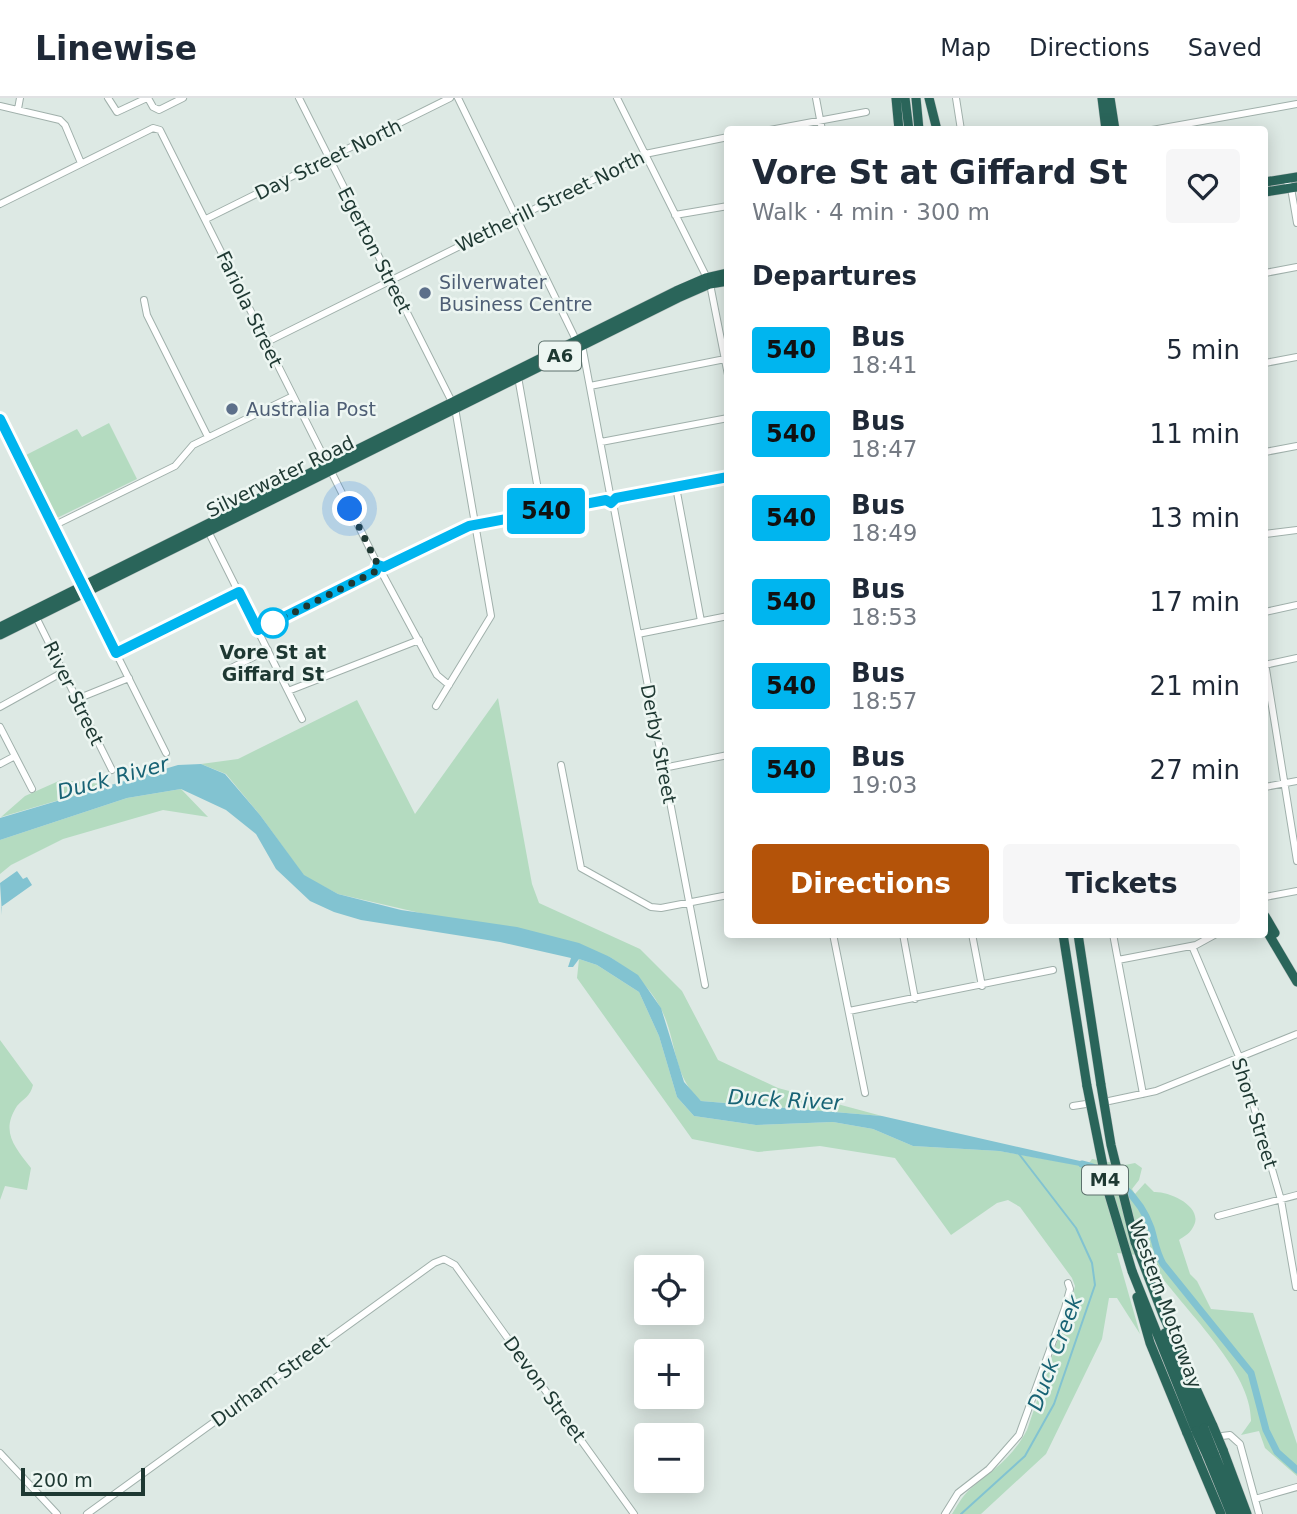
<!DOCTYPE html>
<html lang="en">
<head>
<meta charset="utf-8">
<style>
  :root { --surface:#fff; --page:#f6f6f7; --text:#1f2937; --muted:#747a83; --line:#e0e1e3; --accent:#b45309 }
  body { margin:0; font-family:"DejaVu Sans",sans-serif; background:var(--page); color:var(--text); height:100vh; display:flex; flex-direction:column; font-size:26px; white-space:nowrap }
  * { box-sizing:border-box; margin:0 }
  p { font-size:23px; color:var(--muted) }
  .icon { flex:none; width:38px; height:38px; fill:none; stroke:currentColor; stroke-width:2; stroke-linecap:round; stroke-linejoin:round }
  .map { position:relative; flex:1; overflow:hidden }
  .side { position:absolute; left:724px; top:28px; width:544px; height:812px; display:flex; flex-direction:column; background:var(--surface); border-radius:7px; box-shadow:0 4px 18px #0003 }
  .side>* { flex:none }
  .badge { padding:0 14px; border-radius:5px; font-size:24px; line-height:46px }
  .fabs { position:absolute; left:634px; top:1157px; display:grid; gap:14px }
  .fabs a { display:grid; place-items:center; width:70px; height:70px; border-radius:7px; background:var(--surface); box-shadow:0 4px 18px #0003; font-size:35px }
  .scale { position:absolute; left:21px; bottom:18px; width:124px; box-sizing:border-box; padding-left:7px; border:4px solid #1e3832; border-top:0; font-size:19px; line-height:24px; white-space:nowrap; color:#1e3832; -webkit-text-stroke:5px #edf6f2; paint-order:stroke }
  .you { position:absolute; width:35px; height:35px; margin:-18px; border:5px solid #fff; border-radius:50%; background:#1a73e8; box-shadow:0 0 0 10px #1a73e833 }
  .map>.badge { position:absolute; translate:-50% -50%; box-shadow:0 0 0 4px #fff }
  h2 { padding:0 28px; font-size:26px; line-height:63px }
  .round { display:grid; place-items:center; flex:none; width:74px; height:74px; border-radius:7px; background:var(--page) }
  .overview { display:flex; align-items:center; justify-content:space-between; height:119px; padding:0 28px }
  h1 { font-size:33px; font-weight:700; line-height:52px }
  .action { display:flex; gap:14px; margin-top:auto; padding:14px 28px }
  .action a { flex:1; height:80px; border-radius:7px; background:var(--accent); color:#fff; font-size:28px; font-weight:700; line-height:80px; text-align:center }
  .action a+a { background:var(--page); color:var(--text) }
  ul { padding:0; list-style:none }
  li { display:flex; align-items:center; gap:21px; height:84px; padding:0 28px }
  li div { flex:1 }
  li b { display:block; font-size:26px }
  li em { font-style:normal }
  li .badge { min-width:77px; font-weight:700; text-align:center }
  header { display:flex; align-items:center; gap:42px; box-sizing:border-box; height:98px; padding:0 35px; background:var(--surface); border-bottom:2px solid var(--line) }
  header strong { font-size:33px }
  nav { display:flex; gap:38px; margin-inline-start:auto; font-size:24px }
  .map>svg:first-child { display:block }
  .green { fill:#b4dbc0 }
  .water { fill:#82c3d1 }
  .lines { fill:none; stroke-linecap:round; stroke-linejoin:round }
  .stream { stroke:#82c3d1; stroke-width:2 }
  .river { stroke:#82c3d1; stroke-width:7 }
  .minor-casing { stroke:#a0b0ab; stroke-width:8 }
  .major-casing { stroke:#bcc3c2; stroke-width:10 }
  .highway-casing { stroke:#bcc3c2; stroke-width:10 }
  .minor { stroke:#fff; stroke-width:6 }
  .major { stroke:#60a091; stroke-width:8 }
  .highway { stroke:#2a655a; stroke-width:9 }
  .highway-bridge-casing { stroke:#bcc3c2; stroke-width:10; stroke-linecap:butt }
  .highway-bridge { stroke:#2a655a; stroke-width:9 }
  .line-casing { stroke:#fff; stroke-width:16 }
  .line { stroke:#00b5ef; stroke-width:10 }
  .walk { stroke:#1e3832; stroke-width:7; stroke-dasharray:0 12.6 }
  .service-dot { fill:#5c6f8a; stroke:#edf6f2; stroke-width:2.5 }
  .stop-dot { fill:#fff; stroke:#00b5ef; stroke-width:3.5 }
  .labels { text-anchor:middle; stroke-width:5; stroke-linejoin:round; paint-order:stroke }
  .shield { fill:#edf6f2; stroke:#5c716c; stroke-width:2 }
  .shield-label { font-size:18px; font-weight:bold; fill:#1e3832 }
  .street-label { font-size:19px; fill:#1e3832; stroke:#edf6f2 }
  .service-label { font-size:19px; fill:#4e5e75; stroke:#edf6f2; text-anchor:start }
  .stop-label { font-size:19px; font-weight:bold; fill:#1e3832; stroke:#edf6f2 }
  .water-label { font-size:21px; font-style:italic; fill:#186375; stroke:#edf6f2 }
</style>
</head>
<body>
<header>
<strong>Linewise</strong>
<nav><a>Map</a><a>Directions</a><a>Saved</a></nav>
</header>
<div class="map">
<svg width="1297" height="1416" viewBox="0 0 1297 1416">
  <rect width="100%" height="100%" fill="#dde9e4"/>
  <path class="green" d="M109 325 137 381 57 420 26 357 77 331 82 339Z
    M498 600 532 786 539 805 640 851 682 893 718 962 778 990 882 1018 701 1003C672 979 677 939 660 909 648 886 631 873 610 859L338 796 304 778 260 717 226 676 201 666 238 661 357 602 415 716Z
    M61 682 111 687 1 719 25 698Z
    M181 691 208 719 163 712 63 741 11 767 0 776V742L127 700Z
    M579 861 597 867 639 894 659 938 677 999 694 1018 756 1027 833 1024 873 1031 913 1048 999 1053 1091 1069 1089 1065 1092 1061 1125 1067 1135 1065 1142 1070 1139 1082 1132 1091 1135 1096 1145 1085 1154 1094C1170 1093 1207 1110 1192 1131 1189 1136 1183 1139 1179 1142L1190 1176 1197 1183 1211 1211 1253 1215 1297 1346V1378L1265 1350 1259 1333 1241 1337 1251 1323C1252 1269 1175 1205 1147 1158L1117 1155 1140 1236 1117 1200H1109L1102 1241 1046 1356 981 1416H952C957 1408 962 1399 968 1393 993 1371 1011 1362 1027 1332L1072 1200 1075 1188 1072 1180 1020 1109 1008 1102 997 1105 951 1137 895 1060 820 1048 758 1054 692 1041 577 880Z
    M0 942 33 987C30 999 24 1000 17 1008 0 1034 15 1049 31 1070L27 1092 5 1088 0 1102Z"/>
  <path class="water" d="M201 666 225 676 260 717 304 777 338 796 401 812 517 829 579 845 610 859 638 877 661 910 684 984 701 1003 882 1018 1089 1065 1091 1070 999 1053 913 1048 873 1031 833 1024 756 1027 694 1018 677 999 659 938 639 894 597 867 579 861 573 869H568L571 860 500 844 361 822 334 814 310 803 276 771 256 736 226 712 181 691 127 700 0 742V720L178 667Z
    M17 773 23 781 27 779 32 787 1 809 2 817 0 785Z"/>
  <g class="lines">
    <path class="stream" d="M961 1416 1025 1358 1054 1306 1095 1187 1092 1165 1076 1130 1019 1056"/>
    <path class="river" d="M1082 1066C1112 1072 1141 1101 1151 1130 1155 1143 1156 1154 1163 1166L1251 1275 1266 1332 1277 1354 1297 1372"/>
    <g class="minor-casing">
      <path id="minor" d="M108 0 117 14 147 0
        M148 0 153 9 159 12 183 0
        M299 0 452 304
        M458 0 576 242
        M617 0 710 186 728 277
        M816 0 822 32
        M956 0 961 32
        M0 8 60 22 65 27 81 65
        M18 11 20 0
        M770 32 866 14
        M1152 32 1297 6
        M1285 81 1291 90 1297 125
        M0 106 143 35 153 30 160 32 378 467
        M675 117 728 108
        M206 121 450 0
        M1265 175 1297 169
        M144 202 147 217 208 339
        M267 244 645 56 728 39
        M582 247 610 396
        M1265 265 1297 259
        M518 279 542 414
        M590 288 725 261
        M601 344 728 320
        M1265 354 1297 348
        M676 389 701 523
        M616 400 728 379
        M613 405 705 887
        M53 428 175 368 193 347 293 298
        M208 433 302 621
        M1265 436 1297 432
        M384 469 469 428 606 402
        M382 475 437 577 449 587
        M86 495 166 655
        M1265 514 1297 507
        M36 519 112 672
        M258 532 376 473
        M638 536 728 518
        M116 555 239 494
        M1269 566 1297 560
        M1266 571 1297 763
        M228 575 229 571 268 552
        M288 593 419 542
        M77 601 129 580
        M436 608 491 518 455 310
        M0 609 63 574
        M0 629 32 691
        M0 666 15 658
        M561 667 581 770 651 809 661 810 728 797
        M663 670 728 657
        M1265 689 1297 683
        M1265 799 1297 793
        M833 836 865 995
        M903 836 915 901
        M972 836 982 888
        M1113 836 1143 996
        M1192 848 1240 961 1281 1102 1296 1189
        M1118 862 1196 847 1216 836
        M849 913 1053 872
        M1109 1003 1156 993 1297 936
        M1073 1008 1086 1006
        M1218 1118 1297 1097
        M1222 1338 1230 1337 1240 1346 1259 1416
        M0 1355 57 1416
        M1255 1401 1297 1389
        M87 1416 434 1165 444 1161 455 1167 634 1416
        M945 1416 958 1395 989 1371 1019 1337 1065 1210 1070 1191 1068 1185"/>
    </g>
    <g class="major-casing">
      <path id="major" d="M0 321 84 492"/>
    </g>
    <g class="highway-casing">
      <path id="highway" d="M896 0 899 32
        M905 0 909 32
        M916 0 919 32
        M929 0 937 32
        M1102 0 1106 32
        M1110 0 1115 32
        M1265 84 1297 79
        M1265 94 1297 89
        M0 529 676 193 706 180 728 175
        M0 537 678 200 710 186 728 183
        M1265 818 1275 835
        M1265 830 1297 884
        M1063 836 1087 988
        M1078 836 1101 987
        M1135 1144 1163 1217 1213 1328
        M1132 1173 1196 1333
        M1137 1199 1150 1245 1187 1335
        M1165 1235 1204 1330
        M1223 1352 1247 1416
        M1214 1355 1239 1416
        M1207 1357 1231 1416
        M1197 1359 1221 1416"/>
    </g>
    <use href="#minor" class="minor"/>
    <use href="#major" class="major"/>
    <use href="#highway" class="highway"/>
    <g class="highway-bridge-casing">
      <path id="highway-bridge" d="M1101 987 1111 1047 1135 1144
        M1087 988 1108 1093 1132 1173
        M1213 1328 1223 1352
        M1204 1330 1214 1355
        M1196 1333 1207 1357
        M1187 1335 1197 1359"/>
    </g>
    <use href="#highway-bridge" class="highway-bridge"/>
  </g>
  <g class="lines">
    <g class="line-casing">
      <path id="line" d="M0 321 116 555 239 494 258 532 376 473 378 467 384 469 469 428 606 402 611 405 616 400 728 379"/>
    </g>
    <use href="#line" class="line"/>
    <path class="walk" d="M273 525 376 473 378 467 350 411"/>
  </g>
  <g class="service-dot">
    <circle cx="425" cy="195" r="7"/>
    <circle cx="232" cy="311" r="7"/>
  </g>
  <circle class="stop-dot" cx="273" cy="525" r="14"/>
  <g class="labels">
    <g class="shield">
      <rect x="539" y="243.5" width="42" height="29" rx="5"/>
      <rect x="1082" y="1067.5" width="46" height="29" rx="5"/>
    </g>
    <g class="shield-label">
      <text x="560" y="264">A6</text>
      <text x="1105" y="1088">M4</text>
    </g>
    <g class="street-label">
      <text transform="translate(328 61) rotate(-26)" y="7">Day Street North</text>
      <text transform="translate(550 103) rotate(-26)" y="7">Wetherill Street North</text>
      <text transform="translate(375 152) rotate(63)" y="7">Egerton Street</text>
      <text transform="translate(250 211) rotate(64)" y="7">Fariola Street</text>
      <text transform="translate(280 378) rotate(-26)" y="7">Silverwater Road</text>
      <text transform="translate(74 595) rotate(64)" y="7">River Street</text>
      <text transform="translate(659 646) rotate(79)" y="7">Derby Street</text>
      <text transform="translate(1255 1015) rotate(73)" y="7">Short Street</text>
      <text transform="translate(1166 1206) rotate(70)" y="7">Western Motorway</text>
      <text transform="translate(270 1283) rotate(-36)" y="7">Durham Street</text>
      <text transform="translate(545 1291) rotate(54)" y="7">Devon Street</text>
    </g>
    <g class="service-label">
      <text x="439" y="191">Silverwater<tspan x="439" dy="22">Business Centre</tspan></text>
      <text x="246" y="318">Australia Post</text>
    </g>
    <g class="stop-label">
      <text x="273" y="561">Vore St at<tspan x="273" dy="22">Giffard St</tspan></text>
    </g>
    <g class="water-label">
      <text transform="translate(113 680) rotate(-15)" y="7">Duck River</text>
      <text transform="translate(785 1002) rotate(3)" y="7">Duck River</text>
      <text transform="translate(1055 1255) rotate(-70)" y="7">Duck Creek</text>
    </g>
  </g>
</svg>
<div class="fabs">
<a><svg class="icon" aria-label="locate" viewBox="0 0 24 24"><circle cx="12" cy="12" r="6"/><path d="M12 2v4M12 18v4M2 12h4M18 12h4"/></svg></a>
<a>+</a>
<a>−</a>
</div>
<div class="scale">200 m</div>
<div class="you" style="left:350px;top:411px"></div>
<b class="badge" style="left:546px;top:413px;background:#00b5ef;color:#111">540</b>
<section class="side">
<div class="overview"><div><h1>Vore St at Giffard St</h1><p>Walk · 4 min · 300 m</p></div><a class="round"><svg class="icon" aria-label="heart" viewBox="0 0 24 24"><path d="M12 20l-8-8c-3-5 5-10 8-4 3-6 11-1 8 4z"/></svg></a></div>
<h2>Departures</h2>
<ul>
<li><span class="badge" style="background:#00b5ef;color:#111">540</span><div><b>Bus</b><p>18:41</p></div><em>5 min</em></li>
<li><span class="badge" style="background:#00b5ef;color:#111">540</span><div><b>Bus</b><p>18:47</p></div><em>11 min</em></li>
<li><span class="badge" style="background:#00b5ef;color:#111">540</span><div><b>Bus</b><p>18:49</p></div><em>13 min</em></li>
<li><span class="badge" style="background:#00b5ef;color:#111">540</span><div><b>Bus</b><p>18:53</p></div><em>17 min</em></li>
<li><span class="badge" style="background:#00b5ef;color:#111">540</span><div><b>Bus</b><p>18:57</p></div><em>21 min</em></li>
<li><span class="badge" style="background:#00b5ef;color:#111">540</span><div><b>Bus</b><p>19:03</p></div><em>27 min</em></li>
</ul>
<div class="action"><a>Directions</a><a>Tickets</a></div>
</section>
</div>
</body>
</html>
